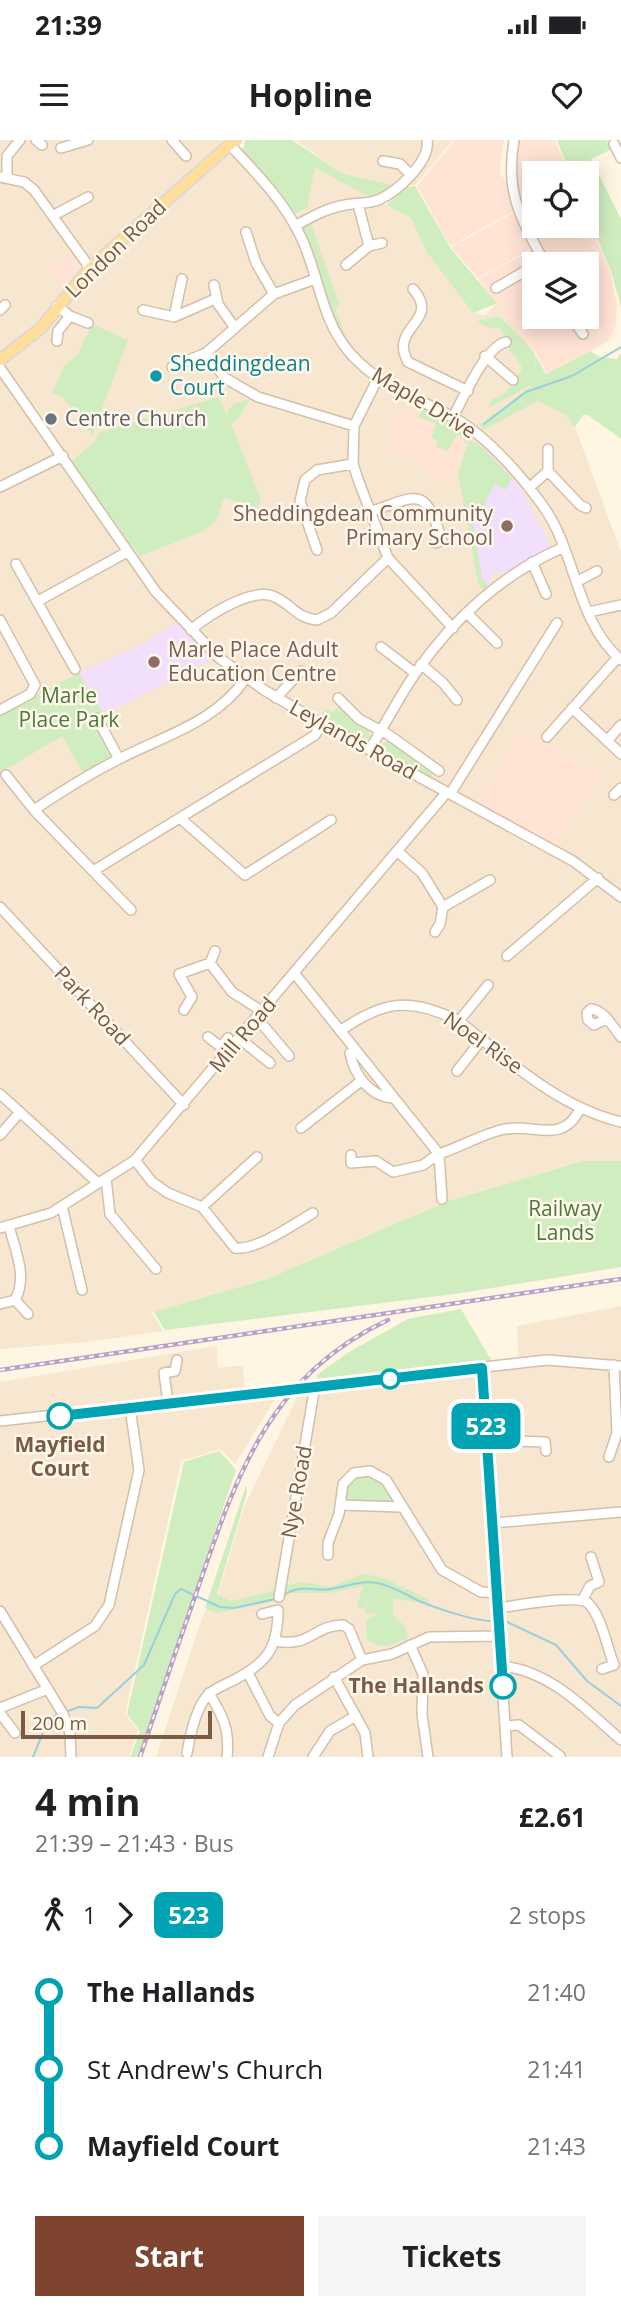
<!DOCTYPE html>
<html lang="en">
<head>
<meta charset="utf-8">
<style>
  :root { --surface:#fff; --page:#f6f6f6; --text:#202124; --muted:#757577; --accent:#7f442f }
  body { margin:0; font-family:"Open Sans",sans-serif; background:var(--page); color:var(--text); height:100vh; display:flex; flex-direction:column; font-size:26px; white-space:nowrap }
  * { box-sizing:border-box; margin:0 }
  p { font-size:23px; color:var(--muted) }
  .icon { flex:none; width:38px; height:38px; fill:none; stroke:currentColor; stroke-width:2; stroke-linecap:round; stroke-linejoin:round }
  .map { position:relative; height:1617px; overflow:hidden }
  .sheet { display:flex; flex-direction:column; background:var(--surface); flex:1 }
  .sheet>* { flex:none }
  .badge { padding:0 14px; border-radius:10px; font-size:24px; line-height:46px }
  .tools { position:absolute; left:522px; top:21px; display:grid; gap:14px }
  .tools a { display:grid; place-items:center; width:77px; height:77px; border-radius:0px; background:var(--surface); box-shadow:0 4px 18px #0003; font-size:35px }
  .scale { position:absolute; left:21px; bottom:18px; width:191px; box-sizing:border-box; padding-left:7px; border:4px solid #795b46; border-top:0; font-size:19px; line-height:24px; white-space:nowrap; color:#795b46; -webkit-text-stroke:5px #fff8eb; paint-order:stroke }
  .map>.badge { position:absolute; translate:-50% -50%; box-shadow:0 0 0 4px #fff }
  .legs { display:flex; align-items:center; gap:10px; height:77px; padding:0 35px; font-size:23px }
  .legs p { margin-inline-start:auto }
  .head { display:flex; align-items:center; justify-content:space-between; height:119px; padding:0 35px }
  h1 { font-size:38px; font-weight:700; line-height:52px }
  .cta { display:flex; gap:14px; margin-top:auto; padding:14px 35px }
  .cta a { flex:1; height:80px; border-radius:0px; background:var(--accent); color:#fff; font-size:28px; font-weight:700; line-height:80px; text-align:center }
  .cta a+a { background:var(--page); color:var(--text) }
  ul { padding:0 35px; list-style:none }
  li { display:flex; align-items:center; gap:24px; height:77px; font-size:26px }
  li i { display:grid; place-items:center; width:10px; height:100%; margin:0 9px; background:currentColor }
  li i::after { content:''; width:18px; height:18px; margin:-9px; border:5px solid; border-radius:50%; background:var(--surface) }
  li p { margin-inline-start:auto }
  li:first-child i { background:linear-gradient(#0000 50%,currentColor 0) }
  li:last-child i { background:linear-gradient(currentColor 50%,#0000 0) }
  .status { display:flex; justify-content:space-between; align-items:center; height:49px; padding:0 35px; background:var(--surface); direction:ltr }
  .status svg { height:19px; fill:currentColor }
  header { display:flex; justify-content:space-between; align-items:center; height:91px; padding:0 35px; background:var(--surface); font-size:32px; font-weight:700 }
  .map>svg:first-child { display:block }
  .residential { fill:#f7e7d0 }
  .commercial { fill:#ffe4d6; fill-rule:evenodd }
  .education { fill:#f2dffb }
  .green { fill:#d0edbf }
  .lines { fill:none; stroke-linecap:round; stroke-linejoin:round }
  .stream { stroke:#9acfdd; stroke-width:2 }
  .minor-casing { stroke:#d3bfaa; stroke-width:12 }
  .major-casing { stroke:#dfd8d3; stroke-width:14 }
  .minor { stroke:#fff; stroke-width:9 }
  .major { stroke:#ffde99; stroke-width:10 }
  .rail-casing { stroke:#b8a0c9; stroke-width:4.5 }
  .rail { stroke:#fff8eb; stroke-width:2; stroke-dasharray:5; stroke-linecap:butt }
  .line-1-casing { stroke:#fff; stroke-width:16 }
  .line-1 { stroke:#00a3b4; stroke-width:10 }
  .culture-dot { fill:#0f9aa8; stroke:#fff8eb; stroke-width:2.5 }
  .worship-dot { fill:#6b7280; stroke:#fff8eb; stroke-width:2.5 }
  .education-dot { fill:#8d6e63; stroke:#fff8eb; stroke-width:2.5 }
  .stop-1-dot { fill:#fff; stroke:#00a3b4; stroke-width:3.5 }
  .labels { text-anchor:middle; stroke-width:5; stroke-linejoin:round; paint-order:stroke }
  .street-label { font-size:21px; fill:#795b46; stroke:#fff8eb }
  .culture-label { font-size:21px; fill:#0d838f; stroke:#fff8eb; text-anchor:start }
  .worship-label { font-size:21px; fill:#5b616d; stroke:#fff8eb; text-anchor:start }
  .education-label { font-size:21px; fill:#785e54; stroke:#fff8eb; text-anchor:end }
  .park-label { font-size:21px; fill:#4a7a3a; stroke:#fff8eb }
  .stop-label { font-size:21px; font-weight:bold; fill:#795b46; stroke:#fff8eb }
</style>
</head>
<body>
<div class="status"><b>21:39</b><svg viewBox="0 0 49 12"><path d="M0 12V9h3v3zM5 12V6h3v6zM10 12V3h3v9zM15 12V0h3v12zM26 1h20v11H26zM47 4h2v5h-2z"/></svg></div>
<header><svg class="icon" aria-label="menu" viewBox="0 0 24 24"><path d="M4 6h16M4 12h16M4 18h16"/></svg>Hopline<svg class="icon" aria-label="heart" viewBox="0 0 24 24"><path d="M12 20l-8-8c-3-5 5-10 8-4 3-6 11-1 8 4z"/></svg></header>
<div class="map">
<svg width="621" height="1617" viewBox="0 0 621 1617">
  <rect width="100%" height="100%" fill="#fef5e3"/>
  <path class="residential" d="M0 0H235L228 7 293 78 306 68 315 28 411 78 426 111 473 172 485 176 497 163 535 212 538 261 565 275 575 287 621 412V1021H583L448 1061 267 1139 152 1173 163 1191 88 1202 0 1209Z
    M295 0H453L415 45H393L343 34Z
    M621 1166V1617H156L203 1475 218 1455 244 1367 299 1253 519 1228 517 1186Z
    M217 1206 218 1228 243 1225 245 1250 279 1253 235 1324 220 1309 181 1321 125 1574 138 1590 129 1617H0V1242Z"/>
  <path class="commercial" d="M455 0H504L499 33 510 45 524 76 534 71V86H586V74L610 131 617 164 616 185 609 201 547 233 535 211 478 139 533 109 514 71 450 106 417 46ZM534 124H586V177H534Z
    M518 0H555L569 33H534V69L525 74 516 54 514 35Z
    M513 73 532 108 478 138 451 107Z
    M71 113 82 127 62 147 48 128Z
    M400 268 469 300 458 333 451 335 448 345 427 332 412 315 407 313 405 318 387 312 394 277Z
    M524 588 603 637 554 705 477 662Z"/>
  <path class="education" d="M488 312 522 350 551 407 509 431 497 433 489 438 491 443 488 446 482 438 465 333Z
    M181 480 218 517 104 574 79 533 140 505Z"/>
  <path class="green" d="M245 0H292L343 34 393 45 372 58 315 28 307 68 296 74 243 10Z
    M557 0H607L610 10 591 19 621 79V167L611 131 586 72V33H570Z
    M415 46 451 109 497 163 473 173 426 111 411 78 386 65 407 47Z
    M310 80 339 164 336 170 347 200 359 215 357 217 333 180 302 90Z
    M499 176 534 212 536 242 535 214 546 234 590 211 600 217 617 219 621 213V299L588 275H583L575 287 565 275 538 261 483 290 479 285 535 243 488 268 492 259C506 255 516 241 522 228L516 217 509 211 508 200 503 196 500 187 491 189 477 181Z
    M92 184 128 200 92 295 63 257 52 253 64 226 77 216Z
    M219 257 230 283 227 272 233 264 250 259 241 275 231 284 261 360 254 376 243 373 245 364 224 358 216 381 202 392 140 416 71 322 93 303 100 292Z
    M424 269 439 272 471 292 466 305 463 297 458 295 447 311 436 306 438 301 431 298 436 284 418 277Z
    M469 300 479 304 514 340 511 339 506 350 496 344 486 359 485 369 470 366 482 438 488 446 483 450 478 442 458 333Z
    M79 533 104 574 94 581 112 616 83 633 62 596 0 633V573Z
    M338 567H343L368 590 370 597 363 600 318 576 328 569 332 573Z
    M388 600 429 629 433 638 382 610 381 605Z
    M583 1021H621V1127L455 1154 165 1190 154 1172 267 1139 448 1061Z
    M461 1169 493 1223 318 1241 317 1235 349 1212 408 1179Z
    M219 1311 236 1330 138 1617H130L140 1591 127 1574 184 1322Z
    M361 1334C379 1337 388 1344 393 1362L345 1360V1346Z
    M246 1346 247 1353 217 1455 231 1461 277 1450 276 1461 217 1473 205 1468Z
    M363 1434C388 1437 405 1449 428 1459L429 1464 393 1458V1474L406 1488 407 1499C392 1505 381 1510 367 1500L366 1481 378 1473 365 1474 368 1458 365 1469 357 1467 363 1446 329 1453H285L286 1446 301 1442 331 1447Z"/>
  <g class="lines">
    <path class="stream" d="M484 284 526 252 572 236 621 207
      M283 1455C305 1443 309 1452 330 1449 346 1447 360 1440 377 1443 390 1445 405 1454 417 1460 435 1468 476 1482 494 1481
      M505 1481 556 1505 587 1541 621 1566
      M68 1571 79 1567 97 1568 144 1525 175 1454 181 1449 220 1467 234 1468 275 1459
      M33 1617 46 1585 57 1574"/>
    <g class="minor-casing">
      <path id="minor" d="M36 0 42 5
        M172 0 186 16
        M514 0C505 55 521 77 545 124
        M614 4 621 18
        M230 5C256 33 284 61 301 97 319 135 321 180 350 213 380 247 414 256 453 277 488 297 519 333 543 366 576 411 576 482 621 520
        M61 8 88 0
        M383 21 400 24 410 34
        M0 37 24 42 34 50 90 128
        M7 38V16L20 0
        M358 64 369 106 382 103
        M54 75 88 57
        M295 86C311 77 327 68 345 65 356 63 368 64 378 60 397 52 431 21 427 0
        M246 92 256 123 274 154
        M346 125 369 106
        M214 145 218 164 235 188
        M496 148 534 126
        M413 149C442 182 388 186 408 222L468 251
        M57 166 70 176 88 183
        M0 170 5 165
        M143 170 174 177 215 159
        M174 177 182 139
        M571 177 583 194
        M562 183 571 178
        M57 201 58 191 70 176
        M206 213 225 238 258 257 354 286
        M485 216 513 240
        M172 227 206 213 274 154 315 139
        M0 228 156 452 218 517 264 550 322 584 573 721 621 757
        M377 240 354 286 353 324 359 342 388 418 453 488
        M453 277C464 257 485 207 506 202
        M548 309V331
        M0 347 63 316
        M529 348 548 331 580 365 586 368
        M370 372C419 355 425 345 442 401L435 403
        M317 410 300 361 305 340 317 330 353 324
        M532 422 546 454
        M16 424 75 529
        M578 441 597 431
        M38 461 127 412
        M589 472 621 465
        M468 474 497 503
        M0 480 35 545 30 554 0 570
        M191 490C207 476 253 446 275 457 292 465 297 478 317 480L331 473 388 418
        M381 507 415 533
        M421 524 443 543 457 560
        M276 558 301 531
        M338 558 359 579 389 595 439 631
        M572 568 621 614
        M97 578 119 619
        M547 597 618 517
        M607 601 621 585
        M370 609C386 583 400 555 417 531 453 479 504 433 562 408
        M6 635 34 670 93 731
        M450 654 557 483
        M614 655 621 648
        M34 670C62 651 91 633 121 618 166 595 216 582 246 538
        M180 678 245 735 331 680
        M397 711 422 733 443 767 440 784 435 792
        M0 767 184 965
        M443 767 490 740
        M131 770 93 731 304 602 315 595 322 584
        M507 816 598 738
        M210 823 215 811
        M295 834 439 1014 442 1059
        M184 870 192 857 179 834 210 823 232 852 263 872
        M257 878 289 916
        M606 879 594 885 588 880 587 873 591 869C604 870 613 887 621 897
        M459 881 488 845
        M340 891C384 860 410 857 459 881 509 921 558 967 621 982
        M208 897 221 907
        M228 898 221 907 228 913
        M240 899 270 923
        M354 909 350 913C354 934 369 956 392 958
        M457 931 482 899
        M0 954 98 1043
        M301 988 361 941
        M0 995 20 972
        M439 1014C460 1007 481 995 501 990 532 981 561 1007 580 969
        M351 1015V1023L376 1021 393 1032 423 1025 437 1015
        M135 1020 152 1042 168 1053 202 1067 235 1108C256 1111 294 1084 313 1073
        M106 1038 110 1074 156 1129
        M62 1066 82 1150
        M202 1067 257 1017
        M0 1088 51 1073 135 1020 447 652
        M15 1160 28 1174
        M0 1164 15 1160C28 1137 15 1110 9 1086
        M482 1228 507 1617
        M168 1263 164 1233 175 1231 177 1220
        M0 1281 547 1220 621 1226
        M487 1300 545 1302 546 1311
        M609 1317 617 1293 614 1225
        M341 1365 401 1367
        M493 1383 621 1372
        M328 1415V1403L339 1374 343 1344 354 1333 370 1331 386 1340 442 1430 481 1452 497 1453
        M279 1457 315 1246
        M583 1459 590 1446 599 1442 591 1417
        M498 1468C516 1466 579 1453 589 1464 602 1478 607 1507 614 1525L602 1529
        M0 1471 63 1574 70 1593 71 1617
        M276 1501C310 1508 314 1485 343 1485L349 1489 362 1520
        M410 1505 423 1534 422 1574 428 1617
        M33 1526 95 1486 109 1465 139 1330 130 1268
        M502 1526C551 1531 585 1569 621 1600
        M248 1533 270 1576 279 1583
        M334 1537 365 1593 368 1617
        M209 1553C223 1576 230 1590 227 1617
        M0 1568 48 1549
        M0 1573 15 1593
        M506 1586 519 1585 560 1616
        M187 1613C190 1596 196 1568 207 1556 213 1549 222 1546 230 1542 266 1524 278 1510 278 1470L262 1474
        M268 1617 279 1583 295 1565 362 1520 392 1514 429 1497 500 1496
        M313 1617 330 1591 356 1576"/>
    </g>
    <g class="major-casing">
      <path id="major" d="M0 220 41 188 90 128 235 0"/>
    </g>
    <use href="#minor" class="minor"/>
    <use href="#major" class="major"/>
    <g class="rail-casing">
      <path id="rail" d="M0 1230 621 1139
        M140 1617C159 1560 179 1502 199 1445 238 1331 271 1235 388 1180"/>
    </g>
    <use href="#rail" class="rail"/>
  </g>
  <g class="lines">
    <g class="line-1-casing">
      <path id="line-1" d="M60 1276 482 1228 503 1546"/>
    </g>
    <use href="#line-1" class="line-1"/>
  </g>
  <circle class="culture-dot" cx="156" cy="236" r="7"/>
  <circle class="worship-dot" cx="51" cy="279" r="7"/>
  <g class="education-dot">
    <circle cx="507" cy="386" r="7"/>
    <circle cx="154" cy="522" r="7"/>
  </g>
  <g class="stop-1-dot">
    <circle cx="390" cy="1239" r="9"/>
    <circle cx="60" cy="1276" r="12"/>
    <circle cx="503" cy="1546" r="12"/>
  </g>
  <g class="labels">
    <g class="street-label">
      <text transform="translate(116 109) rotate(-44)" y="7">London Road</text>
      <text transform="translate(424 263) rotate(31)" y="7">Maple Drive</text>
      <text transform="translate(353 600) rotate(29)" y="7">Leylands Road</text>
      <text transform="translate(92 866) rotate(47)" y="7">Park Road</text>
      <text transform="translate(243 895) rotate(-50)" y="7">Mill Road</text>
      <text transform="translate(483 903) rotate(35)" y="7">Noel Rise</text>
      <text transform="translate(297 1352) rotate(-80)" y="7">Nye Road</text>
    </g>
    <g class="culture-label">
      <text x="170" y="231">Sheddingdean<tspan x="170" dy="24">Court</tspan></text>
    </g>
    <g class="worship-label">
      <text x="65" y="286">Centre Church</text>
    </g>
    <g class="education-label">
      <text x="493" y="381">Sheddingdean Community<tspan x="493" dy="24">Primary School</tspan></text>
      <text x="168" y="517" text-anchor="start">Marle Place Adult<tspan x="168" dy="24">Education Centre</tspan></text>
    </g>
    <g class="park-label">
      <text x="69" y="563">Marle<tspan x="69" dy="24">Place Park</tspan></text>
      <text x="565" y="1076">Railway<tspan x="565" dy="24">Lands</tspan></text>
    </g>
    <g class="stop-label">
      <text x="60" y="1312">Mayfield<tspan x="60" dy="24">Court</tspan></text>
      <text x="484" y="1553" text-anchor="end">The Hallands</text>
    </g>
  </g>
</svg>
<div class="tools">
<a><svg class="icon" aria-label="locate" viewBox="0 0 24 24"><circle cx="12" cy="12" r="6"/><path d="M12 2v4M12 18v4M2 12h4M18 12h4"/></svg></a>
<a><svg class="icon" aria-label="layers" viewBox="0 0 24 24"><path d="M12 4l9 5-9 5-9-5zM3 14l9 5 9-5"/></svg></a>
</div>
<div class="scale">200 m</div>
<b class="badge" style="left:486px;top:1286px;background:#00a3b4;color:#fff">523</b>
</div>
<section class="sheet">
<div class="head"><div><h1>4 min</h1><p>21:39 – 21:43 · Bus</p></div><b>£2.61</b></div>
<div class="legs"><svg class="icon" aria-label="walk" viewBox="0 0 24 24"><circle cx="13" cy="4" r="2"/><path d="M13 8l-2 6 4 7M11 14l-3 7M7 12l3-4h3l4 4"/></svg>1<svg class="icon" aria-label="forward" viewBox="0 0 24 24"><path d="M9 5l7 7-7 7"/></svg><b class="badge" style="background:#00a3b4;color:#fff">523</b><p>2 stops</p></div>
<ul>
<li><i style="color:#00a3b4"></i><b>The Hallands</b><p>21:40</p></li>
<li><i style="color:#00a3b4"></i><span>St Andrew's Church</span><p>21:41</p></li>
<li><i style="color:#00a3b4"></i><b>Mayfield Court</b><p>21:43</p></li>
</ul>
<div class="cta"><a>Start</a><a>Tickets</a></div>
</section>
</body>
</html>
